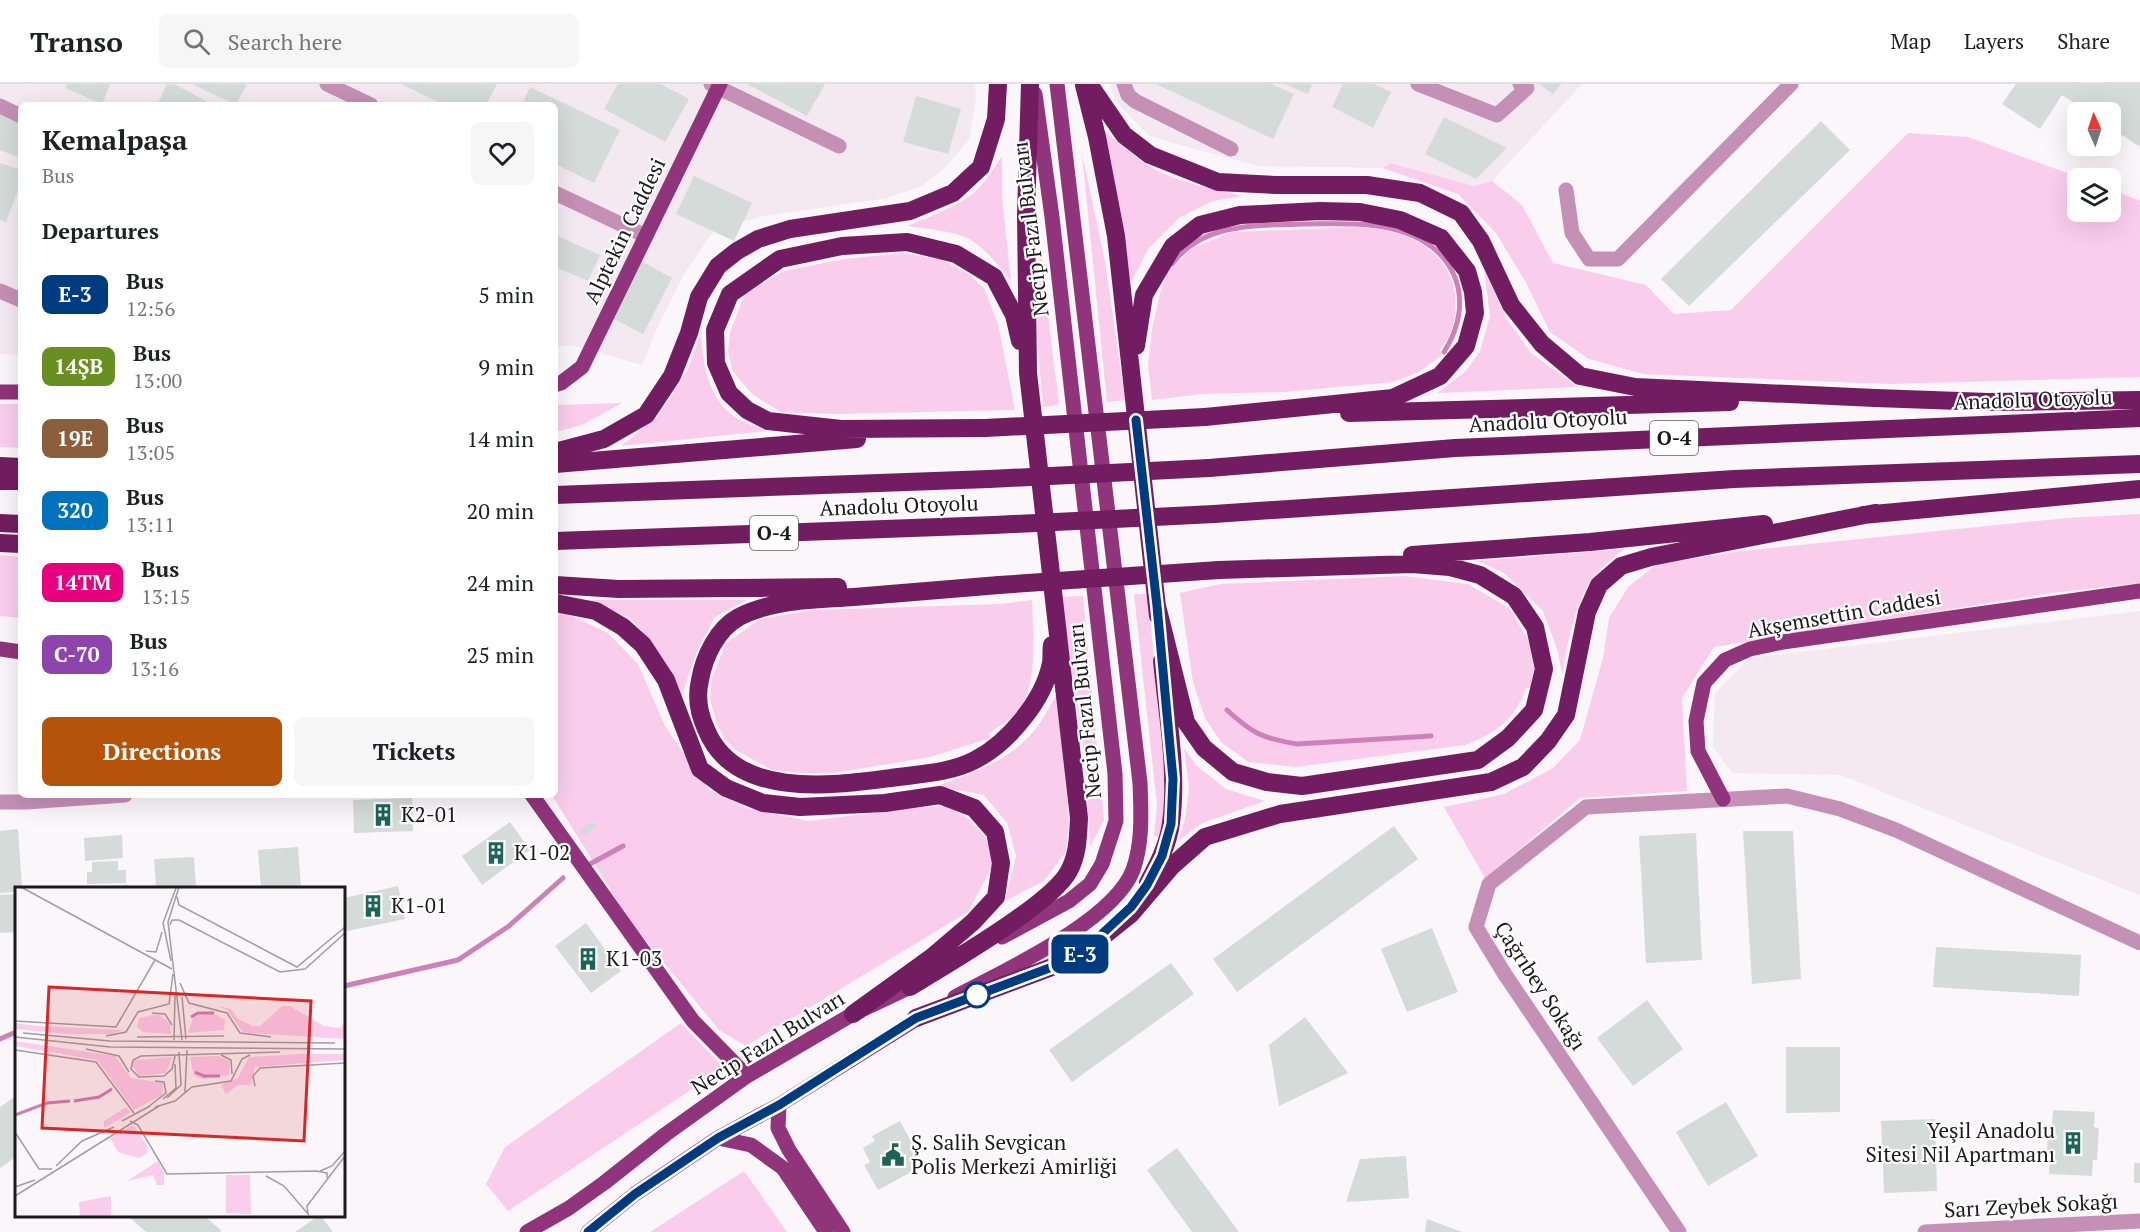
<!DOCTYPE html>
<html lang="en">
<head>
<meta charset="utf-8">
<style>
  :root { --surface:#fff; --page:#f6f6f6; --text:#202124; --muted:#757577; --line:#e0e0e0; --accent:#b45309 }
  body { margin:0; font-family:"PT Serif",serif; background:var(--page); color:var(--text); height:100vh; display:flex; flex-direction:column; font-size:22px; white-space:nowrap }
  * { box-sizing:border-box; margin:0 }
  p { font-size:20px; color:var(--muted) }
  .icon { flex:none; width:33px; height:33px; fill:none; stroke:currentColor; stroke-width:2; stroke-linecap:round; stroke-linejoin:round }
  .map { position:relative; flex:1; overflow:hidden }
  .sheet { position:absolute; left:18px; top:18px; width:540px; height:696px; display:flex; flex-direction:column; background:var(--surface); border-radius:9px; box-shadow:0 6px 24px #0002 }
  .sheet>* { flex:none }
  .badge { padding:0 12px; border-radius:9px; font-size:21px; line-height:39px }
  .needle { width:39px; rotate:357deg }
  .buttons { position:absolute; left:2067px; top:18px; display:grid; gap:12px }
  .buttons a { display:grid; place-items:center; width:54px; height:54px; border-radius:9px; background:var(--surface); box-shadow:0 6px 24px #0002; font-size:30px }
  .map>.badge { position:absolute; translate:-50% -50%; box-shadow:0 0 0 3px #fff }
  h2 { padding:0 24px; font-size:22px; line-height:54px }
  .round { display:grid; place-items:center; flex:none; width:63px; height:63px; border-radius:9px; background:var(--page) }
  .overview { display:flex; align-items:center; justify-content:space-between; height:102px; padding:0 24px }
  h1 { font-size:28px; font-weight:700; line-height:45px }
  .action { display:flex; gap:12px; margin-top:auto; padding:12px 24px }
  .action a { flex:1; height:69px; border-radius:9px; background:var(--accent); color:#fff; font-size:24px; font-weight:700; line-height:69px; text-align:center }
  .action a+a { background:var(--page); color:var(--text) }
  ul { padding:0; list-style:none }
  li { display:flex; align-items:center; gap:18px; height:72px; padding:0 24px }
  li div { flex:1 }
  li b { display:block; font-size:22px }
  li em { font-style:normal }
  li .badge { min-width:66px; font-weight:700; text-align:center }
  header { display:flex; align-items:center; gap:36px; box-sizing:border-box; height:84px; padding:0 30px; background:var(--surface); border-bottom:2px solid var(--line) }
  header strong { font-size:28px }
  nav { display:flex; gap:33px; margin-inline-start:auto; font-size:21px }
  .search { width:420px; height:54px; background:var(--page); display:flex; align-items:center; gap:15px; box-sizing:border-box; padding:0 21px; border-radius:9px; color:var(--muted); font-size:22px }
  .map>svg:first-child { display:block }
  .built { fill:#f4e9f1 }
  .green { fill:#fbcded }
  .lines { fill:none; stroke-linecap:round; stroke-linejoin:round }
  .stream { stroke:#cc81b8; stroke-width:5 }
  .building { fill:#d5dbd9 }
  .minor { stroke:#c490b5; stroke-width:15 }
  .major { stroke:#90347c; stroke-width:15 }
  .highway { stroke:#721d61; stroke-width:18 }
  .highway-bridge { stroke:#721d61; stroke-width:18 }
  .line-casing { stroke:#fff; stroke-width:14 }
  .line { stroke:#003b80; stroke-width:9 }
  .stop-dot { fill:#fff; stroke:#003b80; stroke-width:3 }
  .labels { text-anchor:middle; stroke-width:4.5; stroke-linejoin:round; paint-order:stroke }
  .shield { fill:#fff; stroke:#605f5f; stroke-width:1.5 }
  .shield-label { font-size:20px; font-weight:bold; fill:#1c1a1b }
  .street-label { font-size:21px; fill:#1c1a1b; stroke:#fff }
  .poi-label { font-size:21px; fill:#1c1a1b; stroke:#fff; text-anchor:start }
  .inset-river { fill:none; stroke:#cc81b8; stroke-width:3 }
  .inset-road { fill:none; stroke:#a19ea0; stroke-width:1.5 }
  .view { fill:#d62828; fill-opacity:0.15; stroke:#d62828; stroke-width:3 }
  .inset-edge { fill:none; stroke:#1c1a1b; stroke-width:3 }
</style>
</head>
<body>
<header>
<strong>Transo</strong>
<div class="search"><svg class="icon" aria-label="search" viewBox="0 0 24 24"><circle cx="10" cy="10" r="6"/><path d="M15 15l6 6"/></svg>Search here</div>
<nav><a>Map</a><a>Layers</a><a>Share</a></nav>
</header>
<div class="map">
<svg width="2140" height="1148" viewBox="0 0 2140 1148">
  <rect width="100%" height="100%" fill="#faf6f9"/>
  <path class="built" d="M0 0H975L976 14 969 56 946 83 922 102 887 114 764 132 714 146 683 192 658 242 642 281 572 261 555 263V21H21V271L0 270Z
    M1110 0H1582L1492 97 1474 102 1392 79 1382 84 1258 82 1195 65 1150 52 1115 17Z
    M2140 527V811L1841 691 1732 689 1713 663 1715 609 1750 574Z"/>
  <path class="green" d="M1099 42C1118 58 1136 76 1158 87 1185 100 1214 105 1243 112L1213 117 1180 133 1148 165 1131 199 1121 139Z
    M1908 49 1968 53 2081 94H2078V128H2110L2111 105 2140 117V293L1889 300 1643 290 1589 275 1550 248 1525 197 1496 149 1458 110 1382 84 1391 79 1474 102 1492 97 1522 121 1553 179 1646 201 1674 230 1731 226Z
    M1082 70 1105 177 1125 316 1107 318Z
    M1002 72V112L1011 197C999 182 985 163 967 154 949 146 926 145 907 142 928 133 951 125 970 112 983 103 993 85 1002 72Z
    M1360 143C1374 145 1392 146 1406 152 1444 168 1463 200 1453 241 1451 250 1444 259 1440 266L1442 271 1419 288 1393 298 1283 308 1203 310 1152 316 1148 281 1152 245 1160 210 1167 189 1191 165 1232 148Z
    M1040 164 1059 321 1043 323 1037 251Z
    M903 169 942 176 967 189 984 204 998 240 1015 326 833 330 781 328 752 310 732 286 728 268 730 248 745 210 784 187 844 175Z
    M1484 185 1506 234 1531 269 1578 303 1437 309 1466 287 1480 267 1490 232Z
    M701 249C703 278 707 311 732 331 741 338 756 342 766 347L621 362 659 331 688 285Z
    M622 319 582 341 555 348V321Z
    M0 320H21V364L0 363Z
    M2140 430V499L2051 509 1714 563 1682 614 1687 707 1580 714 1485 794 1444 723 1504 710 1553 684 1580 656 1603 574 1609 534 1628 503 1657 480 1742 467 2067 434Z
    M1624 465C1612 475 1596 487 1588 501 1573 528 1567 561 1562 591L1558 568 1543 527 1504 489 1478 477Z
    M0 471 21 473V534L0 532Z
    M1404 492 1468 500 1509 524 1528 555 1534 584 1530 604H1526C1514 637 1497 648 1465 661L1296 683 1248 678 1221 658 1205 634 1193 598 1180 509 1220 500Z
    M1134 510H1148L1167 717 1161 754 1154 752 1157 721Z
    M1083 512 1104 736 1090 763 1085 675 1061 513Z
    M587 516H747L715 533 698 565 681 613 670 585 652 559 630 534Z
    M1032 516C1033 547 1038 595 1021 623 1015 633 999 642 989 650L991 654 930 673 834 689H802L772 686 734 665 724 654 716 638 710 615 712 594 726 559 760 535 813 526 1001 520Z
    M555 527 566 529 608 549 638 580 665 642 709 706 747 724 808 737 914 724 945 722 966 733 984 751 995 777 968 828 746 962 719 946 629 836 552 711H555Z
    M1057 610 1069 735 1066 768 1044 797 1005 817 1016 772 1007 739 984 711 937 702C975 689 1017 673 1040 639 1046 630 1051 619 1057 610Z
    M1184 664 1196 681 1226 705 1265 717 1202 739 1178 757 1185 735 1189 704Z
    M681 939 724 984 508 1127 486 1100 505 1063Z
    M744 1087 787 1148H650Z"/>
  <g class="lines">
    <path class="stream" d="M1172 180C1203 138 1256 142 1303 140 1331 140 1361 138 1389 144 1453 157 1479 213 1444 268
      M1227 626C1253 650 1262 654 1297 660L1431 652
      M590 780 623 762
      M344 902 458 876 509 842 563 794
      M0 955 16 948"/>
  </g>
  <path class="building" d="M67 0H110L102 20 65 4Z
    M167 0H174L208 18 207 21H157Z
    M192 0H247L236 21Z
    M401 0H497L486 21H444Z
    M618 0H660L689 15 665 58 604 25Z
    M747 0H825L807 32Z
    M1156 0H1271L1294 10 1273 55Z
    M1285 0H1312L1308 10Z
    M1343 0H1374L1391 8 1373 44 1332 23Z
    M1540 0H1561L1553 10Z
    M2016 0H2140V63L2110 43V28H2088L2062 11 2040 45 2002 20Z
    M530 3 620 46 594 99 555 80V21H522Z
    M916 12 961 25 948 70 903 58Z
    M0 29 21 35V74L0 66Z
    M1444 33 1507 64 1476 95 1425 70Z
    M1821 37 1850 66 1689 222 1661 195Z
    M0 79 21 86V98L6 138 0 136Z
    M694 92 752 119 734 157 676 130Z
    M555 151 600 171 588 197 555 183Z
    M640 176 672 194 643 250 610 233Z
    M412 714 413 747 354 749 353 716Z
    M593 737 597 742 584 752 580 747Z
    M510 738 530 766 482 801 462 772Z
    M1394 742 1418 775 1237 908 1213 875Z
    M18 745 22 804H16V808L0 809V747Z
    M1743 747H1793L1801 895 1752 900Z
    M1696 749 1702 876 1646 879 1639 752Z
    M122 751 123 774 85 777 84 754Z
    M298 763 301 804H261L258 766Z
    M194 773 196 804H156L154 775Z
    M118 777V786H126V799L87 800V788H92V778Z
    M128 801V804H89V803Z
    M398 802 405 835 347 847 344 829V814Z
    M16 810V848L0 849V811Z
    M586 839 621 887 591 909 555 862Z
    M1432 844 1458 908 1407 928 1381 865Z
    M1936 863 2081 871 2079 912 1933 903Z
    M1171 879 1194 910 1072 998 1049 966Z
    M1647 916 1683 965 1633 1002 1597 954Z
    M1305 933 1348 989 1279 1022 1269 961Z
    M1786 963H1840V1028L1786 1029Z
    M16 1012V1073L0 1084V1023Z
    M1726 1018 1758 1072 1708 1102 1676 1048Z
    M2053 1026 2095 1028 2094 1043 2099 1044 2097 1076H2093L2092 1092 2049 1090 2050 1073H2047L2048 1041H2052Z
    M1935 1035 1937 1107 1884 1109 1881 1037Z
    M900 1037 924 1081 878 1106 864 1081 870 1078 863 1064 875 1057 872 1052Z
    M1177 1064 1239 1148H1192L1147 1086Z
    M1406 1072 1409 1114 1346 1118 1360 1075Z
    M2134 1079H2140V1099H2134Z
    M128 1132H204L221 1146 220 1148H146Z
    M318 1132H321L333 1148H295Z
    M1427 1135 1462 1148H1425Z"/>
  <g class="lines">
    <path class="minor" d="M327 0 371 21
      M711 0 839 62
      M1124 0 1128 11 1135 17 1231 65
      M1418 0 1497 31 1527 4 1520 0
      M0 22 21 32
      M1566 106 1572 149 1589 175H1618L1791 0
      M555 109 646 152
      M0 207 21 216
      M0 718H26L125 711
      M1679 1148 1504 889 1476 843 1489 800 1586 723 1787 712 1840 725 1896 746 2140 859
      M1925 1148 2140 1137"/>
    <path class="major" d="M555 301 561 299 582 283 720 0
      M0 308H21
      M0 565 21 568
      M532 711 693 937 747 992
      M1723 715 1698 667 1696 637 1704 599 1725 576 1750 565 1783 558 2140 507
      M1002 853 1069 817 1090 800 1102 780 1116 737 1115 690 1052 133 1035 10
      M955 913C1003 887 1113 838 1133 786 1143 758 1141 728 1140 699L1057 0
      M779 1021 778 1044 789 1066 843 1148
      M718 1054 751 1061 783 1084 826 1148
      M527 1148 569 1124 604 1099 666 1050 747 992 853 930 921 898
      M588 1148 635 1110 718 1054 779 1021 926 929"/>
    <path class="highway" d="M1089 0 1124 51 1150 71 1218 98 1276 101H1367L1420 109 1461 129 1481 157 1511 221 1542 260 1580 292 1635 303 1875 314 1988 318 2140 316
      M1084 1 1097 53 1116 152 1158 532
      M1136 262 1144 211 1173 162 1200 141 1240 131 1320 127 1360 128 1400 136 1441 154 1467 187 1473 208 1475 229 1466 262 1440 292 1393 314 1205 333
      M1349 329 1730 318
      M985 344 841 345 768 337 747 326 729 309 716 279 715 246 730 210 780 175 842 162 907 158 956 170 994 193 1014 231 1020 257
      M555 368 604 355 646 331 672 292 689 249 699 213 718 182 737 167 758 155 790 145 910 127 953 109 981 83 996 35 998 0
      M555 380 857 355
      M0 382 21 383
      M1209 384 1455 364 2140 334
      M0 397H21
      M555 411 989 395
      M1214 430 1734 395 2140 380
      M1863 431 2140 405
      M0 439 21 440
      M555 457 994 441
      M0 459 21 460
      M1412 471 1590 458 1764 440
      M555 501 619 505 838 503
      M999 501C951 505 902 509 854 513 816 516 774 515 739 533 717 545 704 573 700 596 696 613 699 630 706 645 734 715 830 702 891 694 919 690 950 689 975 676 1008 659 1044 616 1051 579 1052 573 1051 566 1052 561
      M555 519 596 527 623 543 643 561 666 596 700 685 726 704 763 719 800 723 885 719 940 711 974 724 995 748 1001 779 996 813 973 838 932 873 853 930
      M1157 522 1186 638 1204 664 1233 688 1267 698 1302 702 1478 676 1508 654 1534 626 1544 585 1535 543 1514 512 1480 491 1450 483 1412 480 1219 486
      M1148 799C1158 780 1168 761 1171 739 1178 688 1167 629 1162 577
      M910 903C945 881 1052 820 1069 787 1078 770 1078 753 1079 734L1028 289 1026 131 1030 0
      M916 934 1076 874 1131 830 1172 782 1205 753 1280 730 1491 698 1523 683 1548 657 1566 631 1587 528 1599 501 1621 482 1651 473 1875 429"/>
    <path class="highway-bridge" d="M985 344 1205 333
      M989 395 1209 384
      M994 441 1214 430
      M999 501 1219 486"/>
  </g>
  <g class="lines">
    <g class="line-casing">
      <path id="line" d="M588 1148 635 1110 718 1054 779 1021 916 934 1076 874 1131 823 1147 801 1162 772 1171 740 1173 695 1157 522 1136 336"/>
    </g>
    <use href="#line" class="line"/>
  </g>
  <defs>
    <g id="building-bare" transform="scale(1.8)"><path d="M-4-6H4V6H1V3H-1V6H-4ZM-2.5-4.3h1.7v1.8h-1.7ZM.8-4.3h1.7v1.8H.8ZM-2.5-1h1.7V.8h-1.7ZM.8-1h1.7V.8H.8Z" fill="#1d6458" stroke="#fff" stroke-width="2.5" paint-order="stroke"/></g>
    <g id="civic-bare" transform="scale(1.8)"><path d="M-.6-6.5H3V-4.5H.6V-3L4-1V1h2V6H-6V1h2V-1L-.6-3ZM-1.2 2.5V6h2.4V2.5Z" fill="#1d6458" stroke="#fff" stroke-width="2.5" paint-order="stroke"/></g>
  </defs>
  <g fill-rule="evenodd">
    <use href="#building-bare" x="383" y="731"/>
    <use href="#building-bare" x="496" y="769"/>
    <use href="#building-bare" x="373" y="822"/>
    <use href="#building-bare" x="588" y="875"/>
    <use href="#building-bare" x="2073" y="1059"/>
    <use href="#civic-bare" x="893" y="1071"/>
  </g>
  <circle class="stop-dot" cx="977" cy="911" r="12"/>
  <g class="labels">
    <g class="shield">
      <rect x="1650" y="337" width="48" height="34" rx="4.5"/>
      <rect x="750" y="432" width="48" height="34" rx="4.5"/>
    </g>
    <g class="shield-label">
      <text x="1674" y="361">O-4</text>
      <text x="774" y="456">O-4</text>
    </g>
    <g class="street-label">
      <text transform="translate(1031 145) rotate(-97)" y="7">Necip Fazıl Bulvarı</text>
      <text transform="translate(625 147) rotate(-64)" y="7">Alptekin Caddesi</text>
      <text transform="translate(2033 316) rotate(-2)" y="7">Anadolu Otoyolu</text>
      <text transform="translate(1548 337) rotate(-3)" y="7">Anadolu Otoyolu</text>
      <text transform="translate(899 422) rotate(-2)" y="7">Anadolu Otoyolu</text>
      <text transform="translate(1844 530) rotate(-10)" y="7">Akşemsettin Caddesi</text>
      <text transform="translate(1085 627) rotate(-96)" y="7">Necip Fazıl Bulvarı</text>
      <text transform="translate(1540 902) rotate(57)" y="7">Çağrıbey Sokağı</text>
      <text transform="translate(768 959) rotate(-32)" y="7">Necip Fazıl Bulvarı</text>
      <text transform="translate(2031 1122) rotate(-3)" y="7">Sarı Zeybek Sokağı</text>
    </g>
    <g class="poi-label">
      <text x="401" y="738">K2-01</text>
      <text x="514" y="776">K1-02</text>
      <text x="391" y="829">K1-01</text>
      <text x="606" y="882">K1-03</text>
      <text x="2055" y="1054" text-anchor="end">Yeşil Anadolu<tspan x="2055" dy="24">Sitesi Nil Apartmanı</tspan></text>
      <text x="911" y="1066">Ş. Salih Sevgican<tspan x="911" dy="24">Polis Merkezi Amirliği</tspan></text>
    </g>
  </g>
  <g transform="translate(15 803)">
    <rect width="330" height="330" fill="#faf6f9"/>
    <path d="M203 119 216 122 223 132 238 139H245L267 119H275L309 139 325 141 330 134V152L233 146 227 144 212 123ZM143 127 155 136 156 147 128 145 122 140 124 131ZM200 127 210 133 209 143 173 146 179 128ZM0 136 23 139 108 143 97 147H52L0 142ZM0 154 100 169 116 191 148 196 147 208 119 223 82 173 0 159ZM284 167H330V173L240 180 236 198H223L211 207 206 198 223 191 234 170ZM203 169 215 174 214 188 188 192 179 189 175 170ZM157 170 151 186 124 189 117 178 119 173ZM111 220 116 225 89 241V234ZM118 238 135 263 131 260 133 266 124 271 103 265 95 251ZM143 274 149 285V298H142L138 288 112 294ZM211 288H235L236 327 211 326ZM96 309V330H65L64 315Z" fill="#fbcded"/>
    <path class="inset-river" d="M176 130 183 126H199M180 185 189 189H205M59 214 84 210 97 202M0 228 32 216 55 214"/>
    <path class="inset-road" d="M6 0 157 82M164 0 153 35 167 153M162 10 164 18 282 80 330 40M155 38 157 33H164L265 85 290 82 330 46M131 64 141 65 147 45M156 74 148 36 161 1M165 96 174 116 212 126 225 146 256 150M167 110 171 152M137 126 150 127 157 138M0 134 101 140 140 73M8 146 95 154 320 156M91 149 111 145 123 125 154 117 158 87M0 150 95 160 330 162M122 150 209 149M159 153 160 108M71 162 104 169 114 185M0 163 81 175 119 226M206 168 216 173 217 187M160 169 157 182 149 189 124 190 116 182 118 173 126 169 265 165M240 199 238 189 245 181 330 176M170 205 172 163M152 211 166 198 164 165M148 212 161 201 160 177M133 220 151 206 149 195 140 194M140 220 160 214 177 200 216 194 227 172 235 168M107 234 135 219M115 234 123 238 152 287 301 284 312 286V291M0 245 24 282H37M41 279 67 254 99 240M305 284 317 279 330 264M251 289 269 299 294 328M0 300 20 293M0 309 144 219M293 327 292 319 330 269"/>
    <path class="view" d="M34 100 296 114 289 254 27 241Z"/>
    <rect width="330" height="330" class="inset-edge"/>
  </g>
</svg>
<div class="buttons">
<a><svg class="needle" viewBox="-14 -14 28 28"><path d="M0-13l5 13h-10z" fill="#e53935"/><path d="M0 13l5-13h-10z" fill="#757577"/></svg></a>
<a><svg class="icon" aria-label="layers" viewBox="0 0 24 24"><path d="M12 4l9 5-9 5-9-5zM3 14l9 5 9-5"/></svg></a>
</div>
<b class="badge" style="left:1080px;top:870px;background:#003b80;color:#fff">E-3</b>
<section class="sheet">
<div class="overview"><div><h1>Kemalpaşa</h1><p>Bus</p></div><a class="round"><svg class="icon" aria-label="heart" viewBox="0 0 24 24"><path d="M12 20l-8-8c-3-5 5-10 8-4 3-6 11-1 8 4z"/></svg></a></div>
<h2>Departures</h2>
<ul>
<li><span class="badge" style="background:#003b80;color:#fff">E-3</span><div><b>Bus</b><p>12:56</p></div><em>5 min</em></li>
<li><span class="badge" style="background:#6b8e23;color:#fff">14ŞB</span><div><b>Bus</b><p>13:00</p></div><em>9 min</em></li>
<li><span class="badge" style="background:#8b5e3c;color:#fff">19E</span><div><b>Bus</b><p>13:05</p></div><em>14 min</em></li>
<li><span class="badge" style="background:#0072bc;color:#fff">320</span><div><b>Bus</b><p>13:11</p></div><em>20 min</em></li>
<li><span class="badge" style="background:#e6007e;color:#fff">14TM</span><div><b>Bus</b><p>13:15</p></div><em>24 min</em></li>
<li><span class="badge" style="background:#8e44ad;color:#fff">C-70</span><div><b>Bus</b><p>13:16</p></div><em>25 min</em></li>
</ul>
<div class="action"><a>Directions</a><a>Tickets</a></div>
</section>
</div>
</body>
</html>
